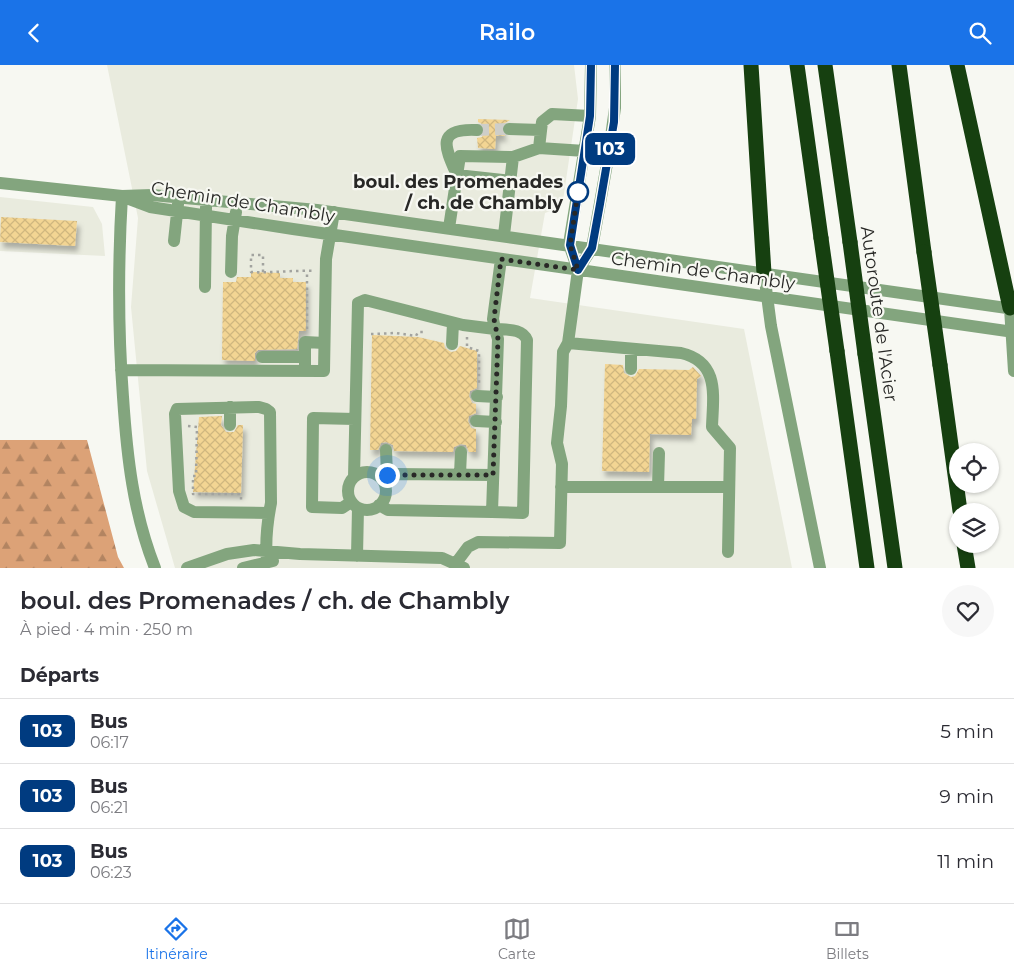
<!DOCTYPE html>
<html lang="fr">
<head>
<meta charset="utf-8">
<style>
  :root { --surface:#fff; --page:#f7f7f7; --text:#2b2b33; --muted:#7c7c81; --line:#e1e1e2; --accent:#1a73e8 }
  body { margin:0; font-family:Montserrat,sans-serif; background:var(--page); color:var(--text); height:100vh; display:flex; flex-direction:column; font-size:19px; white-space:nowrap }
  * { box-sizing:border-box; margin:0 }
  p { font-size:16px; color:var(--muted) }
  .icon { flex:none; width:28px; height:28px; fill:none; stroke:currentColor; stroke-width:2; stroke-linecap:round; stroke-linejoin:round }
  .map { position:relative; height:503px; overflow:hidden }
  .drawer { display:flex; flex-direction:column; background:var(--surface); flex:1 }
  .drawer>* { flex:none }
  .badge { padding:0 10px; border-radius:8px; font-size:18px; line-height:32px }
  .tools { position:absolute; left:949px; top:378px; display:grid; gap:10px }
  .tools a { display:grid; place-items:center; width:50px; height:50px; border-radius:50%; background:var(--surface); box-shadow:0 1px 4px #0004; font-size:25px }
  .you { position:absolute; width:25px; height:25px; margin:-12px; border:4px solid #fff; border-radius:50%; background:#1a73e8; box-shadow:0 0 0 8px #1a73e833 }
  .map>.badge { position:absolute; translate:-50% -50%; box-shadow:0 0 0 2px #fff }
  h2 { padding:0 20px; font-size:19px; line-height:45px }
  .round { display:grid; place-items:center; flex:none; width:52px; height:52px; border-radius:26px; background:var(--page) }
  .summary { display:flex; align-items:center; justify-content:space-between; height:85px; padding:0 20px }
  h1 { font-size:24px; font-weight:600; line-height:38px }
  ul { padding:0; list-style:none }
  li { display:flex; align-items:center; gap:15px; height:65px; padding:0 20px; border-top:1px solid var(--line) }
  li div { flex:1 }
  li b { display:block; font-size:19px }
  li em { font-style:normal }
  li .badge { min-width:55px; font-weight:700; text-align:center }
  header { display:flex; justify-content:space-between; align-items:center; height:65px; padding:0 20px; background:var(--accent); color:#fff; font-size:22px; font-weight:600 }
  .tab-bar { display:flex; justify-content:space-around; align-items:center; height:70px; border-top:1px solid var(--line); background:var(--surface); font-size:14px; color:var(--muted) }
  .tab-bar a { display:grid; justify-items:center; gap:2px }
  .tab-bar .on { color:var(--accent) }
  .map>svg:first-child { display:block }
  .built { fill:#e9ebde }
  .forest { fill:url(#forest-firs) }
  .building { fill:url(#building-cross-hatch); filter:url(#shadow) }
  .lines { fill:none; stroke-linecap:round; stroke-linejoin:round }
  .minor-tunnel { stroke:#cecec9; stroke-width:12; stroke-dasharray:12 6; stroke-linecap:butt }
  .path { stroke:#a2a39f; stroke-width:2.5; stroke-dasharray:2.5 4; stroke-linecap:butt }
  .minor { stroke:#83a57e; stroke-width:12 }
  .highway { stroke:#164010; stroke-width:15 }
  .highway-bridge { stroke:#164010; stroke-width:15 }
  .line-casing { stroke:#fff; stroke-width:11 }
  .line { stroke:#003b80; stroke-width:8 }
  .walk { stroke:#282826; stroke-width:5; stroke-dasharray:0 9 }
  .stop-dot { fill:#fff; stroke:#003b80; stroke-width:2.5 }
  .labels { text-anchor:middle; stroke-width:4.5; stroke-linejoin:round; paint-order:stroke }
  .stop-label { font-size:18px; font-weight:bold; fill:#282826; stroke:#f7f8f2; text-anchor:end }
  .street-label { font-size:18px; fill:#282826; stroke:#f7f8f2 }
</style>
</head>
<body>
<header><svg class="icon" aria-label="back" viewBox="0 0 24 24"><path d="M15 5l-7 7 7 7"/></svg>Railo<svg class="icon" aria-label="search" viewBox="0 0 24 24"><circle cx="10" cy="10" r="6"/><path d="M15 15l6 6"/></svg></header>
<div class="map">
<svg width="1014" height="503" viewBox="0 0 1014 503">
  <defs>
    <pattern id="forest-firs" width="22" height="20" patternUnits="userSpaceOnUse" patternTransform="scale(1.25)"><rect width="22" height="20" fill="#dca277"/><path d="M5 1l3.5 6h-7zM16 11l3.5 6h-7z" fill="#b28461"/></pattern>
    <pattern id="building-cross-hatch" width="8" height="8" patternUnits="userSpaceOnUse" patternTransform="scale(1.25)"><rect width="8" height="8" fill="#f3d593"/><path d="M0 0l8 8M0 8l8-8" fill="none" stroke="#d0b77f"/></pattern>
    <filter id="shadow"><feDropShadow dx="3" dy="5.5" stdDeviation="2.5" flood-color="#0004"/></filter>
  </defs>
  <rect width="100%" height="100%" fill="#f7f8f2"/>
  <path class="built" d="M107 0H574L578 34 562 142 545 148 530 233 744 264 792 503H175L147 406 131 242 138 153Z
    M0 132 93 142 102 159 105 191 0 186Z"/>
  <path class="forest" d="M0 375H87L118 492 124 503H0Z"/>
  <path class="building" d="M478 54 510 55 502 60V67L505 71H496L495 84 478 83 477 73 482 72 485 65 484 60 478 57Z
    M1 152 77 156 75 181 0 177Z
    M251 207 280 208V213H293V217H306V266H299L297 284 258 285 255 288V296L222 295 223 217H236L237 212H251Z
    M372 270 418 272 444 278 445 283 451 287 456 286 460 281 477 286V323L470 326 469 331 472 338 476 339V348L469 351 468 356 471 363 476 364V387H469L466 380 461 379 454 382 453 387 394 386 393 380 386 377 381 378 378 385H370Z
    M605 299 623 300 624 308 631 312 635 311 639 304 689 305 693 302 701 311 697 314 696 354H692L691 370 650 369 649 407 602 406Z
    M222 351 221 360 226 367H234L238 360H243L241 428 193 427 199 352Z"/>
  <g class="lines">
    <path class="minor-tunnel" d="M477 65 509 64"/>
    <path class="path" d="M263 207V190H251V207C272 208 294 205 315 206
      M307 264V206
      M371 269 396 268 416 271 418 267H423
      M467 272V282L479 286V320
      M188 361 197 362 196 411H193V429H241V436"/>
    <path class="minor" d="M615 0V43L608 93 592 183 578 205 568 278 681 288C720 297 713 331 712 362L730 383 728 487
      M509 64 541 65
      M585 86 539 83 542 57 552 49 590 51
      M457 110C445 83 435 63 477 65
      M457 110 460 91 513 92
      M0 118 122 131 152 130 317 145 1014 244
      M122 131C118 198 118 265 123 332 127 392 133 447 155 503
      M126 133 150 142 293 164 1014 267
      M449 163 457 110 511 116
      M504 170 513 92 539 83
      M174 176 178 139
      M578 205 569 179 590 51 591 0
      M231 207 232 171 236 147
      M764 208 771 261 820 503
      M205 222 206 142
      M1010 243 1014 306
      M452 279 453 258
      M262 292H305
      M631 304V285
      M121 305 324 306 326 194 334 147
      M305 306V277L324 278
      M477 331 497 332
      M476 356 496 357
      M230 360V342
      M386 385 387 410
      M348 426a19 19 0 1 1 38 0a19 19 0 1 1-38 0Z
      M460 409 461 387
      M354 412 358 238 365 235 463 260 495 264 493 254 501 194
      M381 413 394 409 493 410
      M561 422H729
      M658 422 659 388
      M351 437 342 443 312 442 313 353 355 354
      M379 440 388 445 492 447 498 274 495 264C507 265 522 263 527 275L523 448 492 447
      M357 491 358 443
      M267 497C265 476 267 458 271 438L270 347 266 344 259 342 177 344 175 349 179 426 184 442 194 447 269 448
      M456 498 468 482 478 477 560 478 562 399 557 378 561 341 563 287 568 278
      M187 503 227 489 254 485 300 489 442 493 464 503
      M243 503 273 496"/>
    <path class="highway" d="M751 0 764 208
      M797 0 821 173
      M825 0 850 177
      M899 0 924 187
      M957 0 1010 243
      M837 286 867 503
      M865 289 895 503
      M940 300 960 446
      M964 479 968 503"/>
    <path class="highway-bridge" d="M821 173 837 286
      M850 177 865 289
      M924 187 940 300"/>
  </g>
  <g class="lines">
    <g class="line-casing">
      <path id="line" d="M591 0 590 51 570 180 578 205 592 183 600 139 614 57 615 0"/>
    </g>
    <use href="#line" class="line"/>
    <path class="walk" d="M387 410H493L498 274 494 254 501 194 578 205 570 180 578 127"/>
  </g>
  <circle class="stop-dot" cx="578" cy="127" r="10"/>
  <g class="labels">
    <g class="stop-label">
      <text x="563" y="123">boul. des Promenades<tspan x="563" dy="21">/ ch. de Chambly</tspan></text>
    </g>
    <g class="street-label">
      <text transform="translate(243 137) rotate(9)" y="6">Chemin de Chambly</text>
      <text transform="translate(703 206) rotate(8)" y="6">Chemin de Chambly</text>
      <text transform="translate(879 249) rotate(82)" y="6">Autoroute de l'Acier</text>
    </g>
  </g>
</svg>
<div class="tools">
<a><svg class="icon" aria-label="locate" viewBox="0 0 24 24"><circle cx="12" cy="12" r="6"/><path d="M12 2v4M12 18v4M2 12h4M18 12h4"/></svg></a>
<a><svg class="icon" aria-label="layers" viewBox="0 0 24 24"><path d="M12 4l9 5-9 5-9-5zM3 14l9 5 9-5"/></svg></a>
</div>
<div class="you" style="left:387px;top:410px"></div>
<b class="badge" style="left:610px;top:84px;background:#003b80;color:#fff">103</b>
</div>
<section class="drawer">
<div class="summary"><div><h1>boul. des Promenades / ch. de Chambly</h1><p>À pied · 4 min · 250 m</p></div><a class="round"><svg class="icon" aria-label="heart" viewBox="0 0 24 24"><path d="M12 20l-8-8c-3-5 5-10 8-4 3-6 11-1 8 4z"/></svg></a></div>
<h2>Départs</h2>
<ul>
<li><span class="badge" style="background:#003b80;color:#fff">103</span><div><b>Bus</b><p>06:17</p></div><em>5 min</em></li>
<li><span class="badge" style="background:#003b80;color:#fff">103</span><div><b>Bus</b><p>06:21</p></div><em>9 min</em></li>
<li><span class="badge" style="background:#003b80;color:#fff">103</span><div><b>Bus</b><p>06:23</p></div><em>11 min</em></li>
</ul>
</section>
<nav class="tab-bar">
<a class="on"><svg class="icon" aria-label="directions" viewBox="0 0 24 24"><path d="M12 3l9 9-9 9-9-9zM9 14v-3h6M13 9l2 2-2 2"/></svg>Itinéraire</a>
<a><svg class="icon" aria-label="map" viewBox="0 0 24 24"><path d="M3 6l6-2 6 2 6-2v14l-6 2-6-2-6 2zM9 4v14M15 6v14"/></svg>Carte</a>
<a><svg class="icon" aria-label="tickets" viewBox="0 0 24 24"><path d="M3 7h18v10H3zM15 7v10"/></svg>Billets</a>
</nav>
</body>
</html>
